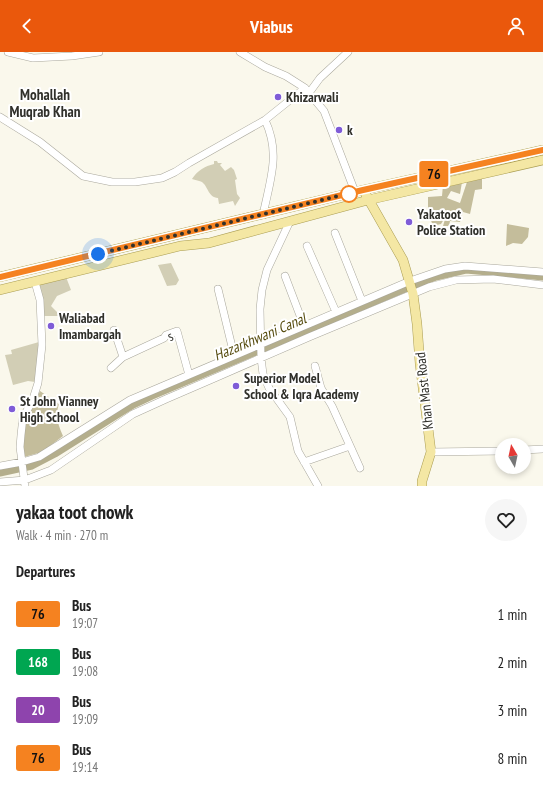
<!DOCTYPE html>
<html lang="en">
<head>
<meta charset="utf-8">
<style>
  :root { --surface:#fff; --page:#f6f6f6; --text:#222; --muted:#767676; --accent:#ea580c }
  body { margin:0; font-family:"PT Sans Narrow",sans-serif; background:var(--page); color:var(--text); height:100vh; display:flex; flex-direction:column; font-size:15px; white-space:nowrap }
  * { box-sizing:border-box; margin:0 }
  p { font-size:13px; color:var(--muted) }
  .icon { flex:none; width:22px; height:22px; fill:none; stroke:currentColor; stroke-width:2; stroke-linecap:round; stroke-linejoin:round }
  .map { position:relative; height:434px; overflow:hidden }
  .panel { display:flex; flex-direction:column; background:var(--surface); flex:1 }
  .panel>* { flex:none }
  .badge { padding:0 8px; border-radius:3px; font-size:14px; line-height:26px }
  .needle { width:26px; rotate:351deg }
  .tools { position:absolute; left:495px; top:386px; display:grid; gap:8px }
  .tools a { display:grid; place-items:center; width:36px; height:36px; border-radius:50%; background:var(--surface); box-shadow:0 2px 6px #0003; font-size:20px }
  .you { position:absolute; width:20px; height:20px; margin:-10px; border:3px solid #fff; border-radius:50%; background:#1a73e8; box-shadow:0 0 0 6px #1a73e833 }
  .map>.badge { position:absolute; translate:-50% -50%; box-shadow:0 0 0 2px #fff }
  h2 { padding:0 16px; font-size:15px; line-height:36px }
  .round { display:grid; place-items:center; flex:none; width:42px; height:42px; border-radius:21px; background:var(--page) }
  .head { display:flex; align-items:center; justify-content:space-between; height:68px; padding:0 16px }
  h1 { font-size:19px; font-weight:800; line-height:30px }
  ul { padding:0; list-style:none }
  li { display:flex; align-items:center; gap:12px; height:48px; padding:0 16px }
  li div { flex:1 }
  li b { display:block; font-size:15px }
  li em { font-style:normal }
  li .badge { min-width:44px; font-weight:700; text-align:center }
  header { display:flex; justify-content:space-between; align-items:center; height:52px; padding:0 16px; background:var(--accent); color:#fff; font-size:18px; font-weight:800 }
  .map>svg:first-child { display:block }
  .green { fill:#d2ceb5 }
  .forest { fill:#c4bd9b }
  .lines { fill:none; stroke-linecap:round; stroke-linejoin:round }
  .canal { stroke:#b4ae8c; stroke-width:7 }
  .minor-casing { stroke:#aaa89d; stroke-width:8 }
  .major-casing { stroke:#aa9d52; stroke-width:10 }
  .minor { stroke:#fff; stroke-width:7 }
  .major { stroke:#f4e7a4; stroke-width:9 }
  .line-casing { stroke:#fff; stroke-width:9 }
  .line { stroke:#f58220; stroke-width:6 }
  .walk { stroke:#30302b; stroke-width:4; stroke-dasharray:0 7.2 }
  .poi-dot { fill:#7f5cd7; stroke:#fff; stroke-width:1.5 }
  .stop-dot { fill:#fff; stroke:#f58220; stroke-width:2 }
  .labels { text-anchor:middle; stroke-width:4; stroke-linejoin:round; paint-order:stroke }
  .poi-label { font-size:14px; font-weight:bold; fill:#30302b; stroke:#fff; text-anchor:start }
  .street-label { font-size:14px; fill:#30302b; stroke:#fff }
  .neighbourhood-label { font-size:15px; font-weight:bold; fill:#30302b; stroke:#fff }
  .water-label { font-size:15px; font-style:italic; fill:#574d10; stroke:#fff }
</style>
</head>
<body>
<header><svg class="icon" aria-label="back" viewBox="0 0 24 24"><path d="M15 5l-7 7 7 7"/></svg>Viabus<svg class="icon" aria-label="person" viewBox="0 0 24 24"><circle cx="12" cy="8" r="4"/><path d="M4 21q1-7 8-7t8 7"/></svg></header>
<div class="map">
<svg width="543" height="434" viewBox="0 0 543 434">
  <rect width="100%" height="100%" fill="#faf8ec"/>
  <path class="green" d="M214 109H217L218 111H222L220 113 225 119 231 115 234 118 237 127 235 128 237 142 240 146 235 154 233 149 219 152 218 146C208 145 209 136 202 130 200 129 195 128 192 127 197 119 205 114 214 112Z
    M171 211 179 228 176 233 167 234 158 213Z
    M66 225 71 238 57 244 51 254 61 264H44L43 248 39 231Z
    M39 290 40 300 35 330 28 329 13 333 5 303 12 302 11 298Z"/>
  <path class="forest" d="M482 123V137L475 138 470 162 463 160 460 170 450 169 449 174H443L446 164 441 172 433 174 428 160V145L442 144 443 133 462 130 460 142 451 139 447 146 460 151 468 127Z
    M507 172 529 176 528 185 522 192 513 191 506 194Z
    M40 339 59 352C55 363 58 373 63 384L42 400 24 405 23 396 26 366 35 351Z"/>
  <g class="lines">
    <path class="canal" d="M0 421 32 414 55 402 133 353 152 344 405 237 436 225 466 218 543 225"/>
    <g class="minor-casing">
      <path id="minor" d="M8 0 33 6 72 4 99 0
        M240 0 265 15 286 24 305 36 309 41 324 59 355 140
        M309 41 320 26 348 0
        M0 65 40 90 83 124 112 130H135L162 126 175 120 189 111 265 68 305 36
        M263 163C270 128 281 102 265 68
        M290 169 267 218 262 238 260 257 261 306 263 322 269 336 290 365 298 399 318 434
        M335 181 362 249
        M307 194 336 260
        M285 224 304 274
        M218 237 234 303
        M114 278 123 305
        M315 314 321 336 332 354 360 416
        M111 316 123 305 164 286 166 283 177 279 189 323
        M524 398 543 397
        M431 400 502 399
        M304 410 350 394
        M0 414 22 410 39 405 130 348 410 229 445 217 465 214 543 220
        M0 430 25 428 51 418 133 362 166 347 217 325 309 285 429 235 456 228 493 227 543 233
        M25 434 20 395 21 383 23 365 32 350 38 331 42 293 40 248 35 230"/>
    </g>
    <g class="major-casing">
      <path id="major" d="M366 143 403 208 413 242 417 272 420 312 431 400 422 429V434
        M0 225 363 138 543 98
        M0 238 180 194 209 191 368 148 543 108"/>
    </g>
    <use href="#minor" class="minor"/>
    <use href="#major" class="major"/>
  </g>
  <g class="lines">
    <g class="line-casing">
      <path id="line" d="M0 225 363 138 543 98"/>
    </g>
    <use href="#line" class="line"/>
    <path class="walk" d="M98 202 355 140 349 142"/>
  </g>
  <g class="poi-dot">
    <circle cx="278" cy="45" r="4"/>
    <circle cx="339" cy="78" r="4"/>
    <circle cx="409" cy="170" r="4"/>
    <circle cx="51" cy="274" r="4"/>
    <circle cx="236" cy="334" r="4"/>
    <circle cx="12" cy="357" r="4"/>
  </g>
  <circle class="stop-dot" cx="349" cy="142" r="8"/>
  <g class="labels">
    <g class="poi-label">
      <text x="286" y="50">Khizarwali</text>
      <text x="347" y="83">k</text>
      <text x="417" y="167">Yakatoot<tspan x="417" dy="16">Police Station</tspan></text>
      <text x="59" y="271">Waliabad<tspan x="59" dy="16">Imambargah</tspan></text>
      <text x="244" y="331">Superior Model<tspan x="244" dy="16">School &amp; Iqra Academy</tspan></text>
      <text x="20" y="354">St John Vianney<tspan x="20" dy="16">High School</tspan></text>
    </g>
    <g class="street-label">
      <text transform="translate(170 284) rotate(-24)" y="5">s</text>
      <text transform="translate(424 339) rotate(-96)" y="5">Khan Mast Road</text>
    </g>
    <g class="neighbourhood-label">
      <text x="45" y="48">Mohallah<tspan x="45" dy="17">Muqrab Khan</tspan></text>
    </g>
    <g class="water-label">
      <text transform="translate(260 285) rotate(-23)" y="5">Hazarkhwani Canal</text>
    </g>
  </g>
</svg>
<div class="tools">
<a><svg class="needle" viewBox="-14 -14 28 28"><path d="M0-13l5 13h-10z" fill="#e53935"/><path d="M0 13l5-13h-10z" fill="#767676"/></svg></a>
</div>
<div class="you" style="left:98px;top:202px"></div>
<b class="badge" style="left:434px;top:122px;background:#f58220;color:#111">76</b>
</div>
<section class="panel">
<div class="head"><div><h1>yakaa toot chowk</h1><p>Walk · 4 min · 270 m</p></div><a class="round"><svg class="icon" aria-label="heart" viewBox="0 0 24 24"><path d="M12 20l-8-8c-3-5 5-10 8-4 3-6 11-1 8 4z"/></svg></a></div>
<h2>Departures</h2>
<ul>
<li><span class="badge" style="background:#f58220;color:#111">76</span><div><b>Bus</b><p>19:07</p></div><em>1 min</em></li>
<li><span class="badge" style="background:#00a651;color:#fff">168</span><div><b>Bus</b><p>19:08</p></div><em>2 min</em></li>
<li><span class="badge" style="background:#8e44ad;color:#fff">20</span><div><b>Bus</b><p>19:09</p></div><em>3 min</em></li>
<li><span class="badge" style="background:#f58220;color:#111">76</span><div><b>Bus</b><p>19:14</p></div><em>8 min</em></li>
</ul>
</section>
</body>
</html>
